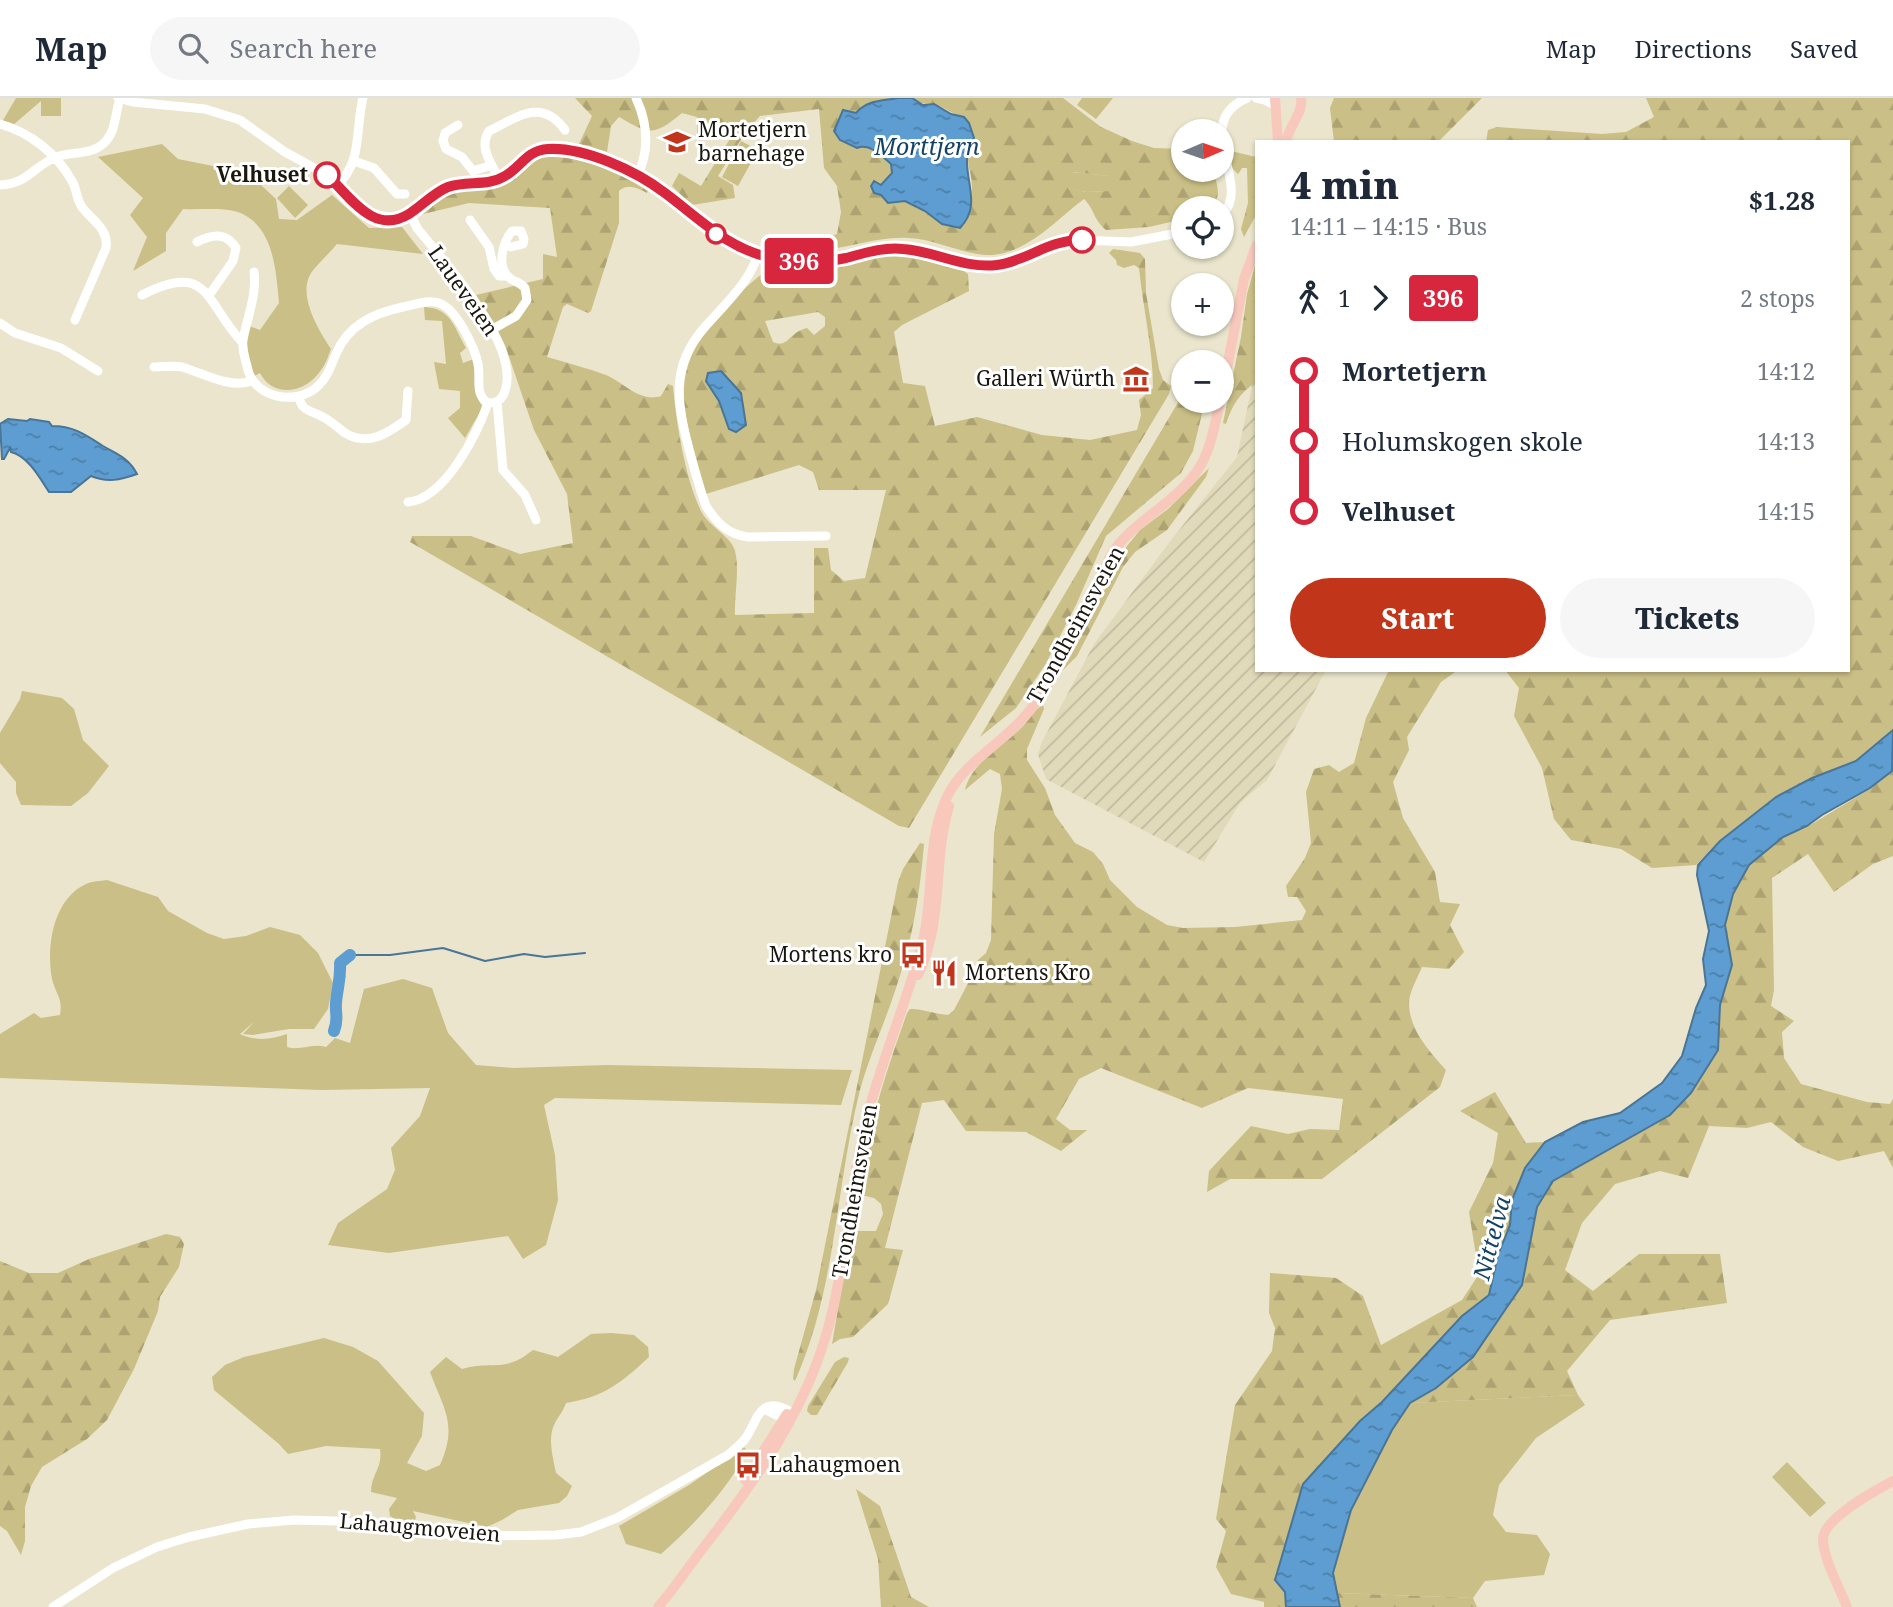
<!DOCTYPE html>
<html lang="en">
<head>
<meta charset="utf-8">
<style>
  :root { --surface:#fff; --page:#f6f6f7; --text:#1f2937; --muted:#747a83; --line:#e0e1e3; --accent:#c1361a }
  body { margin:0; font-family:"Noto Serif",serif; background:var(--page); color:var(--text); height:100vh; display:flex; flex-direction:column; font-size:26px; white-space:nowrap }
  * { box-sizing:border-box; margin:0 }
  p { font-size:23px; color:var(--muted) }
  .icon { flex:none; width:38px; height:38px; fill:none; stroke:currentColor; stroke-width:2; stroke-linecap:round; stroke-linejoin:round }
  .map { position:relative; flex:1; overflow:hidden }
  .drawer { position:absolute; left:1255px; top:42px; width:595px; height:532px; display:flex; flex-direction:column; background:var(--surface); border-radius:0px; box-shadow:0 2px 5px #0004 }
  .drawer>* { flex:none }
  .badge { padding:0 14px; border-radius:5px; font-size:24px; line-height:46px }
  .needle { width:46px; rotate:88deg }
  .tools { position:absolute; left:1171px; top:21px; display:grid; gap:14px }
  .tools a { display:grid; place-items:center; width:63px; height:63px; border-radius:50%; background:var(--surface); box-shadow:0 2px 5px #0004; font-size:35px }
  .map>.badge { position:absolute; translate:-50% -50%; box-shadow:0 0 0 4px #fff }
  .legs { display:flex; align-items:center; gap:10px; height:77px; padding:0 35px; font-size:23px }
  .legs p { margin-inline-start:auto }
  .overview { display:flex; align-items:center; justify-content:space-between; height:119px; padding:0 35px }
  h1 { font-size:38px; font-weight:800; line-height:52px }
  .button { display:flex; gap:14px; margin-top:auto; padding:14px 35px }
  .button a { flex:1; height:80px; border-radius:42px; background:var(--accent); color:#fff; font-size:28px; font-weight:800; line-height:80px; text-align:center }
  .button a+a { background:var(--page); color:var(--text) }
  ul { padding:0 35px; list-style:none }
  li { display:flex; align-items:center; gap:24px; height:70px; font-size:26px }
  li i { display:grid; place-items:center; width:10px; height:100%; margin:0 9px; background:currentColor }
  li i::after { content:''; width:18px; height:18px; margin:-9px; border:5px solid; border-radius:50%; background:var(--surface) }
  li p { margin-inline-start:auto }
  li:first-child i { background:linear-gradient(#0000 50%,currentColor 0) }
  li:last-child i { background:linear-gradient(currentColor 50%,#0000 0) }
  header { display:flex; align-items:center; gap:42px; box-sizing:border-box; height:98px; padding:0 35px; background:var(--surface); border-bottom:2px solid var(--line) }
  header strong { font-size:33px }
  nav { display:flex; gap:38px; margin-inline-start:auto; font-size:24px }
  .search { width:490px; height:63px; background:var(--page); display:flex; align-items:center; gap:18px; box-sizing:border-box; padding:0 24px; border-radius:38px; color:var(--muted); font-size:26px }
  .map>svg:first-child { display:block }
  .industrial { fill:url(#industrial-furrows) }
  .green { fill:#cabf86 }
  .forest { fill:url(#forest-firs); fill-rule:evenodd }
  .water { fill:url(#water-ripples); stroke:#497596; stroke-width:2 }
  .lines { fill:none; stroke-linecap:round; stroke-linejoin:round }
  .stream { stroke:#497596; stroke-width:2 }
  .river { stroke:#5d9dd1; stroke-width:12 }
  .minor { stroke:#fff; stroke-width:9 }
  .major { stroke:#f8c8bd; stroke-width:10 }
  .line-1-casing { stroke:#fff; stroke-width:16 }
  .line-1 { stroke:#d7263d; stroke-width:10 }
  .stop-1-dot { fill:#fff; stroke:#d7263d; stroke-width:3.5 }
  .labels { text-anchor:middle; stroke-width:6; stroke-linejoin:round; paint-order:stroke }
  .poi-label { font-size:21px; fill:#19170e; stroke:#fff; text-anchor:start }
  .stop-label { font-size:21px; font-weight:bold; fill:#19170e; stroke:#fff; text-anchor:end }
  .street-label { font-size:21px; fill:#19170e; stroke:#fff }
  .water-label { font-size:23px; font-style:italic; fill:#134467; stroke:#fff }
</style>
</head>
<body>
<header>
<strong>Map</strong>
<div class="search"><svg class="icon" aria-label="search" viewBox="0 0 24 24"><circle cx="10" cy="10" r="6"/><path d="M15 15l6 6"/></svg>Search here</div>
<nav><a>Map</a><a>Directions</a><a>Saved</a></nav>
</header>
<div class="map">
<svg width="1893" height="1509" viewBox="0 0 1893 1509">
  <defs>
    <pattern id="industrial-furrows" width="10" height="10" patternUnits="userSpaceOnUse" patternTransform="scale(1.75)"><rect width="10" height="10" fill="#e1daba"/><path d="M-1 1l2-2M0 10L10 0M9 11l2-2" fill="none" stroke="#c0ba9f"/></pattern>
    <pattern id="forest-firs" width="22" height="20" patternUnits="userSpaceOnUse" patternTransform="scale(1.75)"><rect width="22" height="20" fill="#cabf86"/><path d="M5 1l3.5 6h-7zM16 11l3.5 6h-7z" fill="#ada372"/></pattern>
    <pattern id="water-ripples" width="26" height="14" patternUnits="userSpaceOnUse" patternTransform="scale(1.75)"><rect width="26" height="14" fill="#5d9dd1"/><path d="M2 4q2-2 4 0t4 0M15 11q2-2 4 0t4 0" fill="none" stroke="#4c7fa8"/></pattern>
  </defs>
  <rect width="100%" height="100%" fill="#eae5cc"/>
  <path class="industrial" d="M1256 269V572H1326L1267 682 1240 705 1204 764 1046 681 1038 656 1042 644 1094 546 1168 446 1237 359Z"/>
  <path class="green" d="M16 0H61V18H41V3L13 27 2 24Z
    M1082 0H1113L1096 21 1077 7Z
    M741 43 758 52 738 88 722 79Z
    M162 46 178 61 248 75 276 101 279 121 297 122 332 97 369 130 402 129 423 156 337 146C329 156 318 165 311 175 297 197 319 233 331 251 328 258 326 266 321 272 307 294 274 302 260 275L251 280 245 247 249 228 260 232 279 205C276 173 274 127 238 114 222 109 199 112 183 111L166 135V153L133 173 147 139 130 117 143 100 98 59Z
    M1071 74 1110 78 1109 93 1086 94 1067 90Z
    M289 88 308 107 295 120 277 100Z
    M424 209C451 210 454 229 466 250L460 255 463 265 474 261C477 279 471 294 483 309L465 340 448 320 460 310V293L439 291 434 264 446 266 442 223 425 222Z
    M22 593 62 600 74 611 83 642 109 668 88 695 71 708 21 707 16 695V684L0 665V635L20 601Z
    M107 782 158 799 168 813 207 835 224 841 246 838 270 829 300 837 318 855 333 885 328 911 314 931H289L253 937 243 936 254 924 240 936C255 943 271 942 287 936V949C300 953 313 945 326 949L335 940 350 945 364 891 403 881 432 890 448 935 476 967 513 970 608 967 852 972 841 1007 555 1000 544 1007 555 1057 558 1102 546 1147 523 1161 508 1138 389 1155 328 1147 338 1125 387 1091 395 1072 391 1050 420 1018 430 990 321 992 0 980V936L34 915 41 920 60 917C63 900 56 897 52 881 46 849 53 801 86 786 92 783 101 783 107 782Z
    M611 1235 634 1237 648 1249 649 1259C621 1285 604 1299 566 1305 563 1314 559 1317 555 1325 547 1339 553 1359 556 1375L572 1388 567 1398 559 1405 518 1412 502 1422 487 1429 413 1413 416 1419 414 1426 399 1424 390 1418 389 1411 397 1400 371 1394C371 1376 383 1370 380 1351L326 1348 288 1356 279 1346 214 1292 212 1279 225 1267 244 1259 324 1240 353 1249 378 1263 424 1315 422 1338 407 1365 426 1373 440 1367C458 1326 444 1312 430 1274L446 1259 462 1271C493 1262 503 1276 533 1252L558 1259 591 1236Z
    M1578 1297 1585 1307 1536 1340 1499 1387 1493 1417 1506 1434 1537 1437 1550 1456 1544 1477 1485 1483 1473 1500 1337 1495 1333 1475 1351 1412 1392 1332 1410 1305Z
    M744 1349 747 1353C729 1390 692 1429 661 1456L626 1446 619 1428 689 1387Z
    M1787 1364 1826 1405 1810 1419 1772 1379Z"/>
  <path class="forest" d="M575 0H898L863 7 856 16 863 48 876 53 891 66 892 75 881 87 874 83 888 105 905 103 925 113 942 126 960 130C964 119 972 103 972 91 972 67 962 66 974 40L964 19C953 17 946 10 936 7 925 3 926 9 912 0H1063L1101 29 1132 43 1154 50 1183 51V72H1213C1217 87 1223 99 1210 110H1183V121L1149 129 1106 132C1093 121 1095 112 1084 101 1052 125 1020 164 977 156 954 152 932 141 908 140 878 138 848 151 817 152L823 141 837 136 841 114 837 88 824 70 819 11 760 18 747 32 718 78 733 87 735 100 692 107 672 88 679 75 701 88 733 36 724 28 713 40 697 36V19L682 15C654 38 650 37 619 19L611 28 607 54 579 46 592 18ZM1072 74 1109 78V93L1086 94 1068 90Z
    M1334 0H1482L1438 44H1334L1330 10Z
    M1646 0H1893V634L1855 664 1812 680 1775 699 1720 742 1696 767 1652 770 1621 751 1571 742 1554 721 1542 670 1514 618 1519 590 1505 572H1848V44H1486L1488 32 1497 29 1602 36 1626 34 1654 19Z
    M1227 52 1256 59V117L1244 139 1241 131 1248 105 1247 70H1242L1238 76 1232 70Z
    M560 58 590 64 649 90 647 95C638 90 627 85 619 93V125L591 213 588 215 567 206 563 209 547 259C567 265 587 270 606 277 623 284 640 305 661 298L668 286 673 288C676 324 685 380 701 413 709 429 731 438 735 453 740 472 734 497 735 517L814 515V450H828L831 472 844 483 865 480 886 392H819L813 374 799 367 706 396C698 367 682 320 684 291 686 239 734 198 772 168L794 173C805 164 822 168 836 167 855 164 875 157 895 156 917 155 951 162 968 176L969 193 902 227 894 234 903 285 925 288 935 328 977 319 1042 337 1090 342 1137 332 1141 317 1139 302 1153 290C1153 251 1143 210 1139 170L1134 167 1124 170 1117 167 1116 162 1109 155 1113 151 1140 155 1145 161 1146 195 1159 271 1163 282 1171 288 1169 296 909 730 899 728 410 444 412 438H471L520 456 573 445 567 396 534 332 505 247 476 197 543 181V156L557 159 550 110 469 105 419 117 448 94 497 87 517 74 530 61ZM818 214 825 219V228L814 237 807 230C789 234 788 251 773 244L765 223Z
    M1256 164V284C1240 295 1232 307 1226 326L1223 325 1241 239 1247 196Z
    M1183 296V303H1205L1193 353 1181 375 1106 438 1076 507 1045 567 1016 610 980 639Z
    M1209 370 1206 379 1167 432 1135 454 1123 469 1077 558 1058 577 1078 544 1127 448 1140 432 1168 411Z
    M1389 572H1458L1441 584 1407 639 1409 652 1393 684 1403 720 1435 774 1440 804 1460 806 1450 827 1464 854 1449 871 1422 869C1418 879 1409 894 1409 905 1409 932 1430 954 1446 972L1440 989 1322 1081H1230L1207 1094 1209 1073 1251 1028 1288 1036 1310 1031 1339 1032 1343 1001 1248 990 1202 1010 1101 970 1079 981 1056 1021 1070 1032H1087L1061 1053 1026 1034 966 1033 944 1002 922 1005 885 1150 903 1152 888 1206 853 1239 840 1241 832 1246 850 1140 855 1133H876L883 1116 881 1106 874 1100 861 1097C865 1034 886 975 907 915L910 911C919 910 936 916 948 917L954 912 975 872 978 862 986 855 991 842 994 736 1002 691 1000 676 990 671 965 692C971 665 1002 649 1020 631 1028 624 1033 612 1043 607L1044 611 1027 651V662L1045 690 1055 717 1075 745 1093 754 1103 766 1110 782 1137 809 1167 827 1183 830 1235 829 1302 822 1306 813 1297 799H1288L1286 788 1305 760 1311 745 1306 694 1314 671 1329 667 1339 674 1354 665 1366 620Z
    M1893 672V758L1873 766 1834 794 1808 756 1772 780 1774 892 1771 908 1794 923 1782 934 1784 960 1801 986 1867 1004 1890 1006 1893 1001V1070L1884 1053 1838 1063 1803 1049 1771 1024 1747 1030 1709 1028 1688 1080 1660 1073 1615 1086 1582 1125 1565 1172 1593 1193 1639 1156H1720L1727 1205 1610 1222 1567 1273 1578 1297 1410 1305 1436 1290 1473 1259 1507 1211 1522 1187 1537 1109 1553 1083 1618 1045 1691 995 1718 952 1720 907 1732 867 1725 827 1733 796 1749 767 1782 739 1812 726 1868 692Z
    M920 745 924 746C920 794 913 840 897 887 886 922 870 956 860 992 835 1090 837 1189 795 1283L793 1281 794 1271 816 1192 898 784 903 771Z
    M1495 994 1526 1045 1545 1044 1525 1070 1512 1102 1510 1127 1498 1157 1489 1197 1462 1218 1382 1304 1360 1323 1304 1386 1285 1494 1286 1509H1264V1504L1231 1496 1216 1469 1226 1433 1216 1421 1235 1307 1272 1253 1275 1230 1269 1215 1270 1175 1336 1180 1363 1198 1381 1247 1462 1202 1479 1176 1469 1114 1493 1065 1498 1035 1460 1013Z
    M166 1136 180 1139 184 1146 179 1169 160 1199 158 1213 134 1271 107 1322 87 1341 42 1369 31 1388 25 1409V1443L21 1457 7 1433 0 1428V1163L29 1175H58L89 1161Z
    M844 1259 849 1260 848 1264 817 1317H811L807 1313 808 1308 835 1264Z
    M856 1391 880 1408 911 1499 929 1509H881L878 1461Z
    M1337 1495 1473 1500 1477 1509H1340Z"/>
  <path class="water" d="M898 0H912L923 7 934 6 951 16 964 19 969 25 974 40C971 47 967 54 967 61 966 86 981 108 960 130L942 126 925 113 905 103 888 105 881 97 874 95 871 88 874 83 881 87 892 75 891 66C881 57 870 45 857 50L840 42 834 33 843 12 856 15C867 2 881 3 898 0Z
    M721 273 741 295 746 327 736 334 729 331 719 303 706 283 708 275Z
    M8 321 27 323 30 321 49 324 52 328C74 328 86 337 103 348 118 357 129 360 137 376 120 382 108 385 91 378L71 394H49C40 380 28 358 11 354L10 350 4 361H2L0 326Z
    M1893 632 1892 673 1870 690 1822 717 1807 728 1783 739 1749 767 1733 796 1725 827 1732 867 1720 907 1718 952 1691 995 1670 1017 1553 1083 1537 1109 1522 1187 1473 1259 1436 1290 1410 1305 1392 1332 1351 1412 1333 1475 1340 1509H1286L1285 1494 1275 1482 1303 1386 1360 1323 1382 1304 1462 1218 1489 1197 1498 1157 1510 1127 1512 1102 1525 1070 1545 1044 1583 1024 1620 1015 1662 985 1682 958 1696 910 1706 887 1703 861 1709 833 1697 777 1698 767 1720 743 1776 699 1812 680 1856 663Z"/>
  <g class="lines">
    <path class="stream" d="M350 857H390L443 850 485 863 524 856 545 859 585 855"/>
    <path class="river" d="M334 933C339 920 335 917 336 905 337 890 341 882 340 865L350 857"/>
    <path class="minor" d="M118 0 133 4 205 11 240 22 285 54 327 77 362 113 374 120 385 122 406 118 448 89 488 85 499 81 509 76 531 55 551 51 581 55 611 65 663 93 722 140 752 154 779 162H831L883 151H902L970 166 995 167 1013 163 1060 144 1080 142 1131 144 1183 134
      M636 0C648 26 650 52 637 79
      M1256 0 1265 2 1274 7
      M0 26C30 34 57 56 72 83 77 91 76 101 82 109 91 122 109 130 106 150L75 222
      M458 27 445 35 443 43 446 51 462 59 473 73 492 67
      M354 63 374 70 397 96H405
      M499 81C492 66 478 50 489 33 519 18 542 0 565 32
      M0 87C27 86 32 70 54 60 70 52 92 59 106 43 116 32 115 15 120 1
      M337 87C363 64 355 31 363 0
      M1222 117C1254 87 1189 25 1247 0
      M470 122 489 149 494 171 499 178H507
      M197 144C212 136 226 134 236 150L233 163 210 196
      M758 157C748 186 725 206 704 230 670 269 677 305 689 351 694 370 699 389 706 408 717 425 727 436 748 439L826 438
      M254 174C257 198 247 219 243 242 242 248 245 261 247 268 252 300 296 309 318 288 328 279 331 267 336 256 348 227 374 215 403 209 414 207 428 201 439 205 456 210 475 250 478 266 481 280 474 296 488 305 497 305 502 302 505 293 521 247 445 165 417 130L410 115
      M142 197C210 162 205 205 242 244
      M0 225 15 235 61 250 98 273
      M493 231 516 218 527 202 525 190C521 185 516 184 511 181 495 170 503 144 512 133H521L524 141 523 146 511 149
      M154 269C163 269 173 267 182 269 203 275 229 291 252 283
      M299 299C302 314 311 312 323 319 331 323 338 330 345 335 368 349 388 335 406 322L408 293
      M497 304 503 372 525 397 536 422
      M408 404C445 401 477 336 488 305
      M764 1311 784 1321H791
      M53 1509 113 1470 157 1449 189 1439 248 1426 294 1422 336 1423 446 1436 481 1438 556 1437 581 1434 617 1420 728 1357C734 1352 740 1347 745 1341 758 1323 759 1296 789 1313L792 1320"/>
    <path class="major" d="M1275 0 1278 44
      M1286 44C1289 27 1304 14 1301 0
      M1222 296 1244 181 1256 148
      M918 877C945 820 932 765 949 708
      M745 1382 787 1316
      M658 1509C675 1490 688 1469 704 1449 758 1379 808 1310 830 1223 847 1158 849 1091 865 1027 880 964 907 905 923 843 934 797 926 745 946 701 962 665 1001 647 1026 617 1048 591 1075 542 1089 511 1097 492 1102 472 1113 454 1123 439 1138 427 1152 416 1203 376 1207 366 1220 303
      M1847 1509C1840 1491 1823 1460 1823 1441 1823 1421 1876 1392 1893 1383"/>
  </g>
  <g class="lines">
    <g class="line-1-casing">
      <path id="line-1" d="M327 77C350 98 373 138 409 116 422 108 433 95 448 89 467 82 487 89 505 78 521 69 527 52 548 51 585 49 636 73 665 95 700 121 728 151 772 160 795 165 823 165 846 160 865 155 883 149 903 151 935 153 964 171 997 167 1028 163 1047 142 1082 142"/>
    </g>
    <use href="#line-1" class="line-1"/>
  </g>
  <defs>
    <g id="school-bare" transform="scale(2.1)"><path d="M0-5L7-2L0 1L-7-2ZM-4 1L0 2.5L4 1V4Q0 6-4 4Z" fill="#c1361a" stroke="#fff" stroke-width="2.5" paint-order="stroke"/></g>
    <g id="museum-bare" transform="scale(2.1)"><path d="M0-6L6-3V-2H-6V-3ZM-5-1h2V3h-2ZM-1-1h2V3h-2ZM3-1h2V3H3ZM-6 4H6V6H-6Z" fill="#c1361a" stroke="#fff" stroke-width="2.5" paint-order="stroke"/></g>
    <g id="bus-bare" transform="scale(2.1)"><path d="M-5-6H5V4H4V6H2V4H-2V6H-4V4H-5ZM-3.5-4V0h7V-4ZM-3.5 1.2v1.5H-2V1.2ZM2 1.2v1.5H3.5V1.2Z" fill="#c1361a" stroke="#fff" stroke-width="2.5" paint-order="stroke"/></g>
    <g id="restaurant-bare" transform="scale(2.1)"><path d="M-5-6h1v4h1v-4h1v4h1v-4h1v5L-1.5 .5V6h-2V.5L-5-1ZM5-6V6H3V1.5H1.5Q1.5-4 5-6Z" fill="#c1361a" stroke="#fff" stroke-width="2.5" paint-order="stroke"/></g>
  </defs>
  <g fill-rule="evenodd">
    <use href="#school-bare" x="677" y="44"/>
    <use href="#museum-bare" x="1136" y="281"/>
    <use href="#bus-bare" x="913" y="857"/>
    <use href="#restaurant-bare" x="944" y="875"/>
    <use href="#bus-bare" x="748" y="1367"/>
  </g>
  <g class="stop-1-dot">
    <circle cx="327" cy="77" r="12"/>
    <circle cx="716" cy="136" r="9"/>
    <circle cx="1082" cy="142" r="12"/>
  </g>
  <g class="labels">
    <g class="poi-label">
      <text x="698" y="39">Mortetjern<tspan x="698" dy="24">barnehage</tspan></text>
      <text x="1115" y="288" text-anchor="end">Galleri Würth</text>
      <text x="892" y="864" text-anchor="end">Mortens kro</text>
      <text x="965" y="882">Mortens Kro</text>
      <text x="769" y="1374">Lahaugmoen</text>
    </g>
    <g class="stop-label">
      <text x="308" y="84">Velhuset</text>
    </g>
    <g class="street-label">
      <text transform="translate(463 193) rotate(55)" y="7">Laueveien</text>
      <text transform="translate(1076 527) rotate(-61)" y="7">Trondheimsveien</text>
      <text transform="translate(855 1093) rotate(-80)" y="7">Trondheimsveien</text>
      <text transform="translate(420 1430) rotate(5)" y="7">Lahaugmoveien</text>
    </g>
    <g class="water-label">
      <text x="927" y="57">Morttjern</text>
      <text transform="translate(1492 1140) rotate(-75)" y="8">Nittelva</text>
    </g>
  </g>
</svg>
<div class="tools">
<a><svg class="needle" viewBox="-14 -14 28 28"><path d="M0-13l5 13h-10z" fill="#e53935"/><path d="M0 13l5-13h-10z" fill="#747a83"/></svg></a>
<a><svg class="icon" aria-label="locate" viewBox="0 0 24 24"><circle cx="12" cy="12" r="6"/><path d="M12 2v4M12 18v4M2 12h4M18 12h4"/></svg></a>
<a>+</a>
<a>−</a>
</div>
<b class="badge" style="left:799px;top:163px;background:#d7263d;color:#fff">396</b>
<section class="drawer">
<div class="overview"><div><h1>4 min</h1><p>14:11 – 14:15 · Bus</p></div><b>$1.28</b></div>
<div class="legs"><svg class="icon" aria-label="walk" viewBox="0 0 24 24"><circle cx="13" cy="4" r="2"/><path d="M13 8l-2 6 4 7M11 14l-3 7M7 12l3-4h3l4 4"/></svg>1<svg class="icon" aria-label="forward" viewBox="0 0 24 24"><path d="M9 5l7 7-7 7"/></svg><b class="badge" style="background:#d7263d;color:#fff">396</b><p>2 stops</p></div>
<ul>
<li><i style="color:#d7263d"></i><b>Mortetjern</b><p>14:12</p></li>
<li><i style="color:#d7263d"></i><span>Holumskogen skole</span><p>14:13</p></li>
<li><i style="color:#d7263d"></i><b>Velhuset</b><p>14:15</p></li>
</ul>
<div class="button"><a>Start</a><a>Tickets</a></div>
</section>
</div>
</body>
</html>
